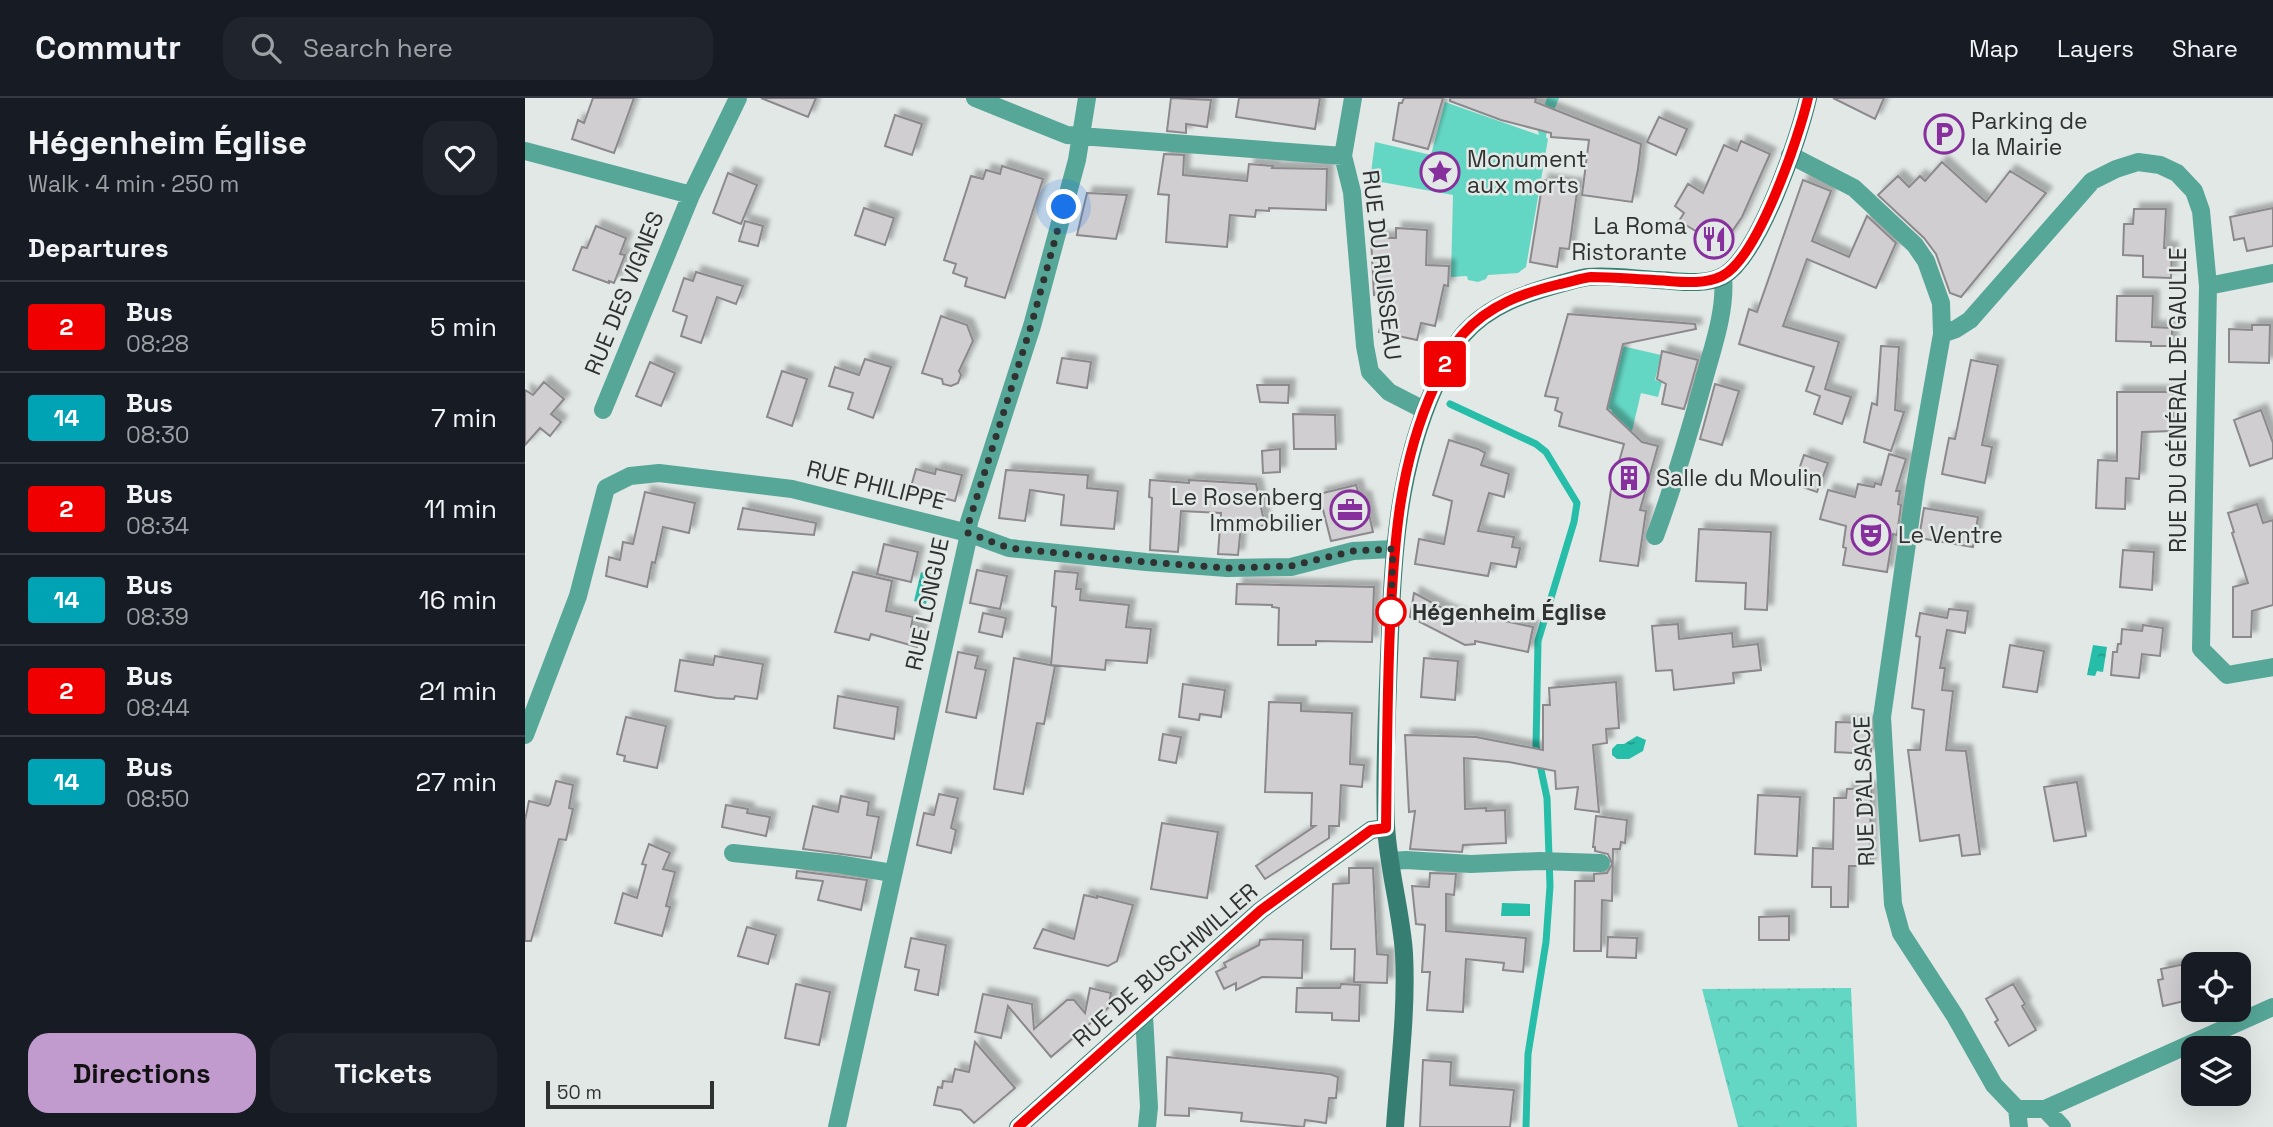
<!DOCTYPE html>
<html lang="en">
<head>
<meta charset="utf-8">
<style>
  :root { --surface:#171b24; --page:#20242c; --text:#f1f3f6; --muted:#9ea1a6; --line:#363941; --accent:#c19bce }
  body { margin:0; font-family:"Space Grotesk",sans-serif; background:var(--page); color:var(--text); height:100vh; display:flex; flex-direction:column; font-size:26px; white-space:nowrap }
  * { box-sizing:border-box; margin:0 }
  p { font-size:23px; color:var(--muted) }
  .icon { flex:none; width:38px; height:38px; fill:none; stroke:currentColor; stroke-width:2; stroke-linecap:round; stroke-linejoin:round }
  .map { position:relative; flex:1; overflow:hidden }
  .drawer { display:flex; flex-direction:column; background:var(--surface); width:525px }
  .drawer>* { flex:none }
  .badge { padding:0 14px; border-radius:5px; font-size:24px; line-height:46px }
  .buttons { position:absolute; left:1656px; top:854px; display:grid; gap:14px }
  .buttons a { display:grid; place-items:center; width:70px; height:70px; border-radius:14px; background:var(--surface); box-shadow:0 7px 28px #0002; font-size:35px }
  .scale { position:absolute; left:21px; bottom:18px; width:168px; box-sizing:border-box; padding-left:7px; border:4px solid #303231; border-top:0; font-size:19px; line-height:24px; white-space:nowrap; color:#303231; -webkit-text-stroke:5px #e2e8e6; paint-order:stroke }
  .you { position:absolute; width:35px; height:35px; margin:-18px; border:5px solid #fff; border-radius:50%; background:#1a73e8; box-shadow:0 0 0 10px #1a73e833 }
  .map>.badge { position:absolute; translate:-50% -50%; box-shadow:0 0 0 4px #fff }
  h2 { padding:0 28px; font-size:26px; line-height:63px }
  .round { display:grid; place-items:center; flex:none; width:74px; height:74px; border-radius:21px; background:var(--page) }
  .overview { display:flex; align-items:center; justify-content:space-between; height:119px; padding:0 28px }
  h1 { font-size:33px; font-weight:700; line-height:52px }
  .primary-button { display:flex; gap:14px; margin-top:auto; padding:14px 28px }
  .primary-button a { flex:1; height:80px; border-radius:21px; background:var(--accent); color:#111; font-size:28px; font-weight:700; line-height:80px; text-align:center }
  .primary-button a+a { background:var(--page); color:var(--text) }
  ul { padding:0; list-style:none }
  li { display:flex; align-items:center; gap:21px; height:91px; padding:0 28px; border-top:2px solid var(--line) }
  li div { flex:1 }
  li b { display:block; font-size:26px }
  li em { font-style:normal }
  li .badge { min-width:77px; font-weight:700; text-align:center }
  header { display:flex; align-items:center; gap:42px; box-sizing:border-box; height:98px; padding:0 35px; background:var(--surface); border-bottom:2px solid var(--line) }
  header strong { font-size:33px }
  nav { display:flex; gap:38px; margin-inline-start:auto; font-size:24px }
  .search { width:490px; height:63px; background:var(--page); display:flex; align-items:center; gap:18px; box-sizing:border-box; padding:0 24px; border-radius:21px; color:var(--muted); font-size:26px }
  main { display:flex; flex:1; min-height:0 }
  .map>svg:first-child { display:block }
  .green { fill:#64d7c4 }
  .forest { fill:url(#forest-crowns) }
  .water { fill:url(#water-ripples) }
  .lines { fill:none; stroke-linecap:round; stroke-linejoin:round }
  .stream { stroke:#26bda9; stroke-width:7 }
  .building { fill:#d1ced2; stroke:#8c898d; stroke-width:2; filter:url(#shadow) }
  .street { stroke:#56a798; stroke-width:18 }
  .secondary { stroke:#367e72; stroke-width:18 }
  .line-casing { stroke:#fff; stroke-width:16 }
  .line { stroke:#f00000; stroke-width:10 }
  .walk { stroke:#303231; stroke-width:7; stroke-dasharray:0 12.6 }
  .stop-dot { fill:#fff; stroke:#f00000; stroke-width:3.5 }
  .labels { text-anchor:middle; stroke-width:5; stroke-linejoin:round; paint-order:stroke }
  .poi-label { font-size:23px; fill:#303231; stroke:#e2e8e6; text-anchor:start }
  .street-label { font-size:23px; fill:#303231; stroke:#e2e8e6 }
  .stop-label { font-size:23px; font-weight:bold; fill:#303231; stroke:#e2e8e6; text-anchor:start }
</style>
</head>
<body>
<header>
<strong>Commutr</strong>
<div class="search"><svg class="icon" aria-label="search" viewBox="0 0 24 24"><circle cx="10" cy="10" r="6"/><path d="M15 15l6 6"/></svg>Search here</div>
<nav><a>Map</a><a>Layers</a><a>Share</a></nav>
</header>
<main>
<section class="drawer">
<div class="overview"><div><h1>Hégenheim Église</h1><p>Walk · 4 min · 250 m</p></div><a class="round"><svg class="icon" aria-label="heart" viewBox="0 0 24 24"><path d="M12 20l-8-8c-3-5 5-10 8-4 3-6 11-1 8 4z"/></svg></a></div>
<h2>Departures</h2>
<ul>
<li><span class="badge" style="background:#f00000;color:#fff">2</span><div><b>Bus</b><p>08:28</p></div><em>5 min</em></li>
<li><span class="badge" style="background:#00a3b4;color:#fff">14</span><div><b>Bus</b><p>08:30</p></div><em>7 min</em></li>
<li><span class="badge" style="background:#f00000;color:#fff">2</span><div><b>Bus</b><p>08:34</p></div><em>11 min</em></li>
<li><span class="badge" style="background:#00a3b4;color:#fff">14</span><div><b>Bus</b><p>08:39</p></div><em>16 min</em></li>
<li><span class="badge" style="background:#f00000;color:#fff">2</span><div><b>Bus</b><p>08:44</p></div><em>21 min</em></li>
<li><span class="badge" style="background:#00a3b4;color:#fff">14</span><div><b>Bus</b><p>08:50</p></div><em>27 min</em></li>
</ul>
<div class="primary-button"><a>Directions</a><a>Tickets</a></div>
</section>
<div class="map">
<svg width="1748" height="1029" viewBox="0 0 1748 1029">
  <defs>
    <pattern id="forest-crowns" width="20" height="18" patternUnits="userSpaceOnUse" patternTransform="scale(1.75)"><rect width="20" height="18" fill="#64d7c4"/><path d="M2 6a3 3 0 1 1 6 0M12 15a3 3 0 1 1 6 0" fill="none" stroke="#57b9a9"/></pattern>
    <pattern id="water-ripples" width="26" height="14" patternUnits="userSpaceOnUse" patternTransform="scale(1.75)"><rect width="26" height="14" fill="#26bda9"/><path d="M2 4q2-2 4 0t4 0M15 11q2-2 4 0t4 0" fill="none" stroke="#219a8a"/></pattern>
    <filter id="shadow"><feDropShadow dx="6" dy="-6" stdDeviation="2" flood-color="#0004"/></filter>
  </defs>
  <rect width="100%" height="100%" fill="#e2e8e6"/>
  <path class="green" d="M1022 0H1034L1029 12H1025L1021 39 1023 41 1001 169 993 175 963 177 961 181 953 184 943 182 942 178 926 179 928 97 845 82 850 44 906 57 920 4 1014 37 1012 30Z
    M1097 248 1136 257 1130 282 1137 284 1133 299 1116 295 1106 337 1082 332 1087 312 1082 310Z"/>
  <path class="forest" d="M1326 890 1332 1029H1213L1177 891Z"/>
  <path class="water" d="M396 474 408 476 401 506 389 503Z
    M1568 547 1582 549 1578 574 1572 573 1570 578 1562 577Z
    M1112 638 1121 642 1118 653 1104 661H1092L1087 657V651L1092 646H1099Z
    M977 805 1005 806V818H976Z"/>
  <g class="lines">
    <path class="stream" d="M925 306 1011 346 1021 354 1052 405 1049 424 1013 543 1011 648 1022 700 1025 788 1021 844 1003 956 1001 1029"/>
  </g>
  <path class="building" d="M68 0H109L89 55 47 41 53 22 59 25Z
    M236 0H291L283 19Z
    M646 0 686 2 682 29 661 26V35L642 33Z
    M714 0H795L790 31 711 19Z
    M879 0H918L903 51 868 42 874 5H877Z
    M925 0H1011L1010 4 1116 46 1113 71 1107 104 1057 97 1064 42 1026 39V35L976 22 925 3Z
    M1308 0H1359L1350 21Z
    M370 17 397 26 387 57 360 48Z
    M1134 19 1162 31 1151 57 1122 44Z
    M1216 43 1245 56 1217 119 1190 158 1174 147 1179 138 1154 123 1159 115 1150 108 1163 86 1178 95 1199 47 1212 53Z
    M639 56 659 57 658 77 722 83 724 66 748 68 747 70 802 71 801 112 744 110V113L731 112 730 119 705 117 702 149 641 144 644 97 633 96Z
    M1417 64 1461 104 1485 73 1521 95 1436 199 1425 195 1411 156 1399 140 1353 97 1373 78 1384 89 1395 78 1400 83Z
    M477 68 518 81 480 200 440 188 442 180 428 175 431 166 419 162 446 78 458 81 461 72 475 76Z
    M203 75 232 87 216 126 188 115Z
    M1018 82 1053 87 1044 151 1035 150 1032 169 1005 164Z
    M1278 82 1306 93 1287 143 1324 159 1342 118 1371 145 1351 190 1282 161 1258 228 1314 244 1300 291 1326 299 1317 326 1289 316 1295 298 1281 293 1289 269 1214 246 1224 211 1232 214Z
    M562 95 602 97 591 141 552 137Z
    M339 110 369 120 360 147 330 137Z
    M1748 110V148L1722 153 1719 140 1709 142 1705 119Z
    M1609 111H1641L1639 150H1647L1646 180 1618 179V158L1598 157 1599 126H1608Z
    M220 123 238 128 233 148 214 143Z
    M71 128 101 140 95 156 100 157 89 185 84 183V185L48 172 57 149 62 150Z
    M871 130 902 132 901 167 924 168 923 188 919 187 910 228 896 225 892 242 854 234 858 217 854 215 855 196 849 197 846 140H871Z
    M171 174 218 188 211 206 192 199 176 245 156 238 162 218 148 213 159 180 168 183Z
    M1592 198H1628L1627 229 1647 230V248H1626V244L1591 243Z
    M1043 216 1170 226 1171 231 1098 246 1082 311 1117 344 1133 348 1115 412 1121 413 1113 468 1075 463 1086 392 1099 346 1034 328 1037 315 1030 312 1033 300 1020 298Z
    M416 218 442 227 448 243 434 273 436 277 433 285 426 288 418 286 417 281 397 275Z
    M1727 227H1745L1744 265 1704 264V231L1727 232Z
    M1356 248 1374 249 1370 312 1379 314 1366 353 1339 344 1347 305 1352 307Z
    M1137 253 1173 262 1159 311 1137 306 1141 286 1132 281Z
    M537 260 566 264 562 290 532 285Z
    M340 261 366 269 348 320 323 311 328 295 304 288 310 269 334 277Z
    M1446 262 1473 267 1457 347 1467 349 1460 385 1417 376 1424 340 1430 341Z
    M125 264 150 275 136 308 111 298Z
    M257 273 282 281 267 328 242 319Z
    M19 284 39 301 26 316 36 324 25 338 15 330 0 347V292L8 297Z
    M1190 286 1214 293 1197 347 1175 341Z
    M732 287H764L763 305 735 304Z
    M1592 294H1648V333L1617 334 1614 381 1601 380 1600 411 1571 410 1573 362 1592 363Z
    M1736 312 1748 345V360L1725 368 1709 322Z
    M768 316 810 317 811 351H769Z
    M924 342 953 351 960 355 956 367 984 376 979 399 964 395 953 433 989 439 987 449 995 450 991 469 966 465 963 478 890 466 894 441 919 446 927 403 908 397Z
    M755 351V374L738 375 737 353Z
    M1364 356 1381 361 1371 393H1375L1373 406 1376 407 1372 437 1368 436 1362 474 1318 467 1321 450 1318 449 1321 428 1295 421 1303 392 1330 399 1333 386 1349 389 1350 385 1356 387Z
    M1279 357 1303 365 1292 394 1269 386Z
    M391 371 410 376 411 371 437 377 430 403 385 392Z
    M481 372 563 377 562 390 593 393 589 431 536 427 539 397 505 392 500 423 474 420Z
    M625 382 664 385V382L731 386 740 428 716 427 713 457 693 456 696 415 656 413 653 454 625 452 627 400 624 399Z
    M831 387 835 400 840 399 848 434 806 443 794 396Z
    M120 394 170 405 164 435 138 429 130 465 127 464 122 489 81 478 84 459 95 462 98 444 108 446Z
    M1732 406 1738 425 1748 422V507L1727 513 1726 539H1708V489L1723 485 1707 435 1709 434 1703 415Z
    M218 410 291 425 289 437 213 431Z
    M1399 410 1453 419 1448 449 1394 440Z
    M1174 431 1246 434 1242 512 1220 511 1221 485 1171 483Z
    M359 446 393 454 386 484 352 476Z
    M1598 452 1629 454 1627 492 1595 489Z
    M452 472 482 478 475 511 445 505Z
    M530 473 553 475 551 491H556L555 502 604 507 601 529 626 531 622 565 581 562 580 572 526 567 531 509 527 508Z
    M328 474 367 483 361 513 388 519 386 529 396 531 392 549 346 536 344 542 310 534Z
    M712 486 849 489 847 544 791 543V547H753L754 510 747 509V507L711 506Z
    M889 495 925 514 951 523V517L1008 529 1003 554 950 543V546L940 547 885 519Z
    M1424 511 1443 513 1440 535 1422 532 1415 570H1420L1417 592 1428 593 1421 652 1441 653 1455 756 1437 758 1434 737 1395 743 1383 652H1395L1399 612 1387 610 1395 539 1391 538 1395 515 1422 520Z
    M458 515 481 520 477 539 454 534Z
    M1153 526 1154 541 1207 535 1208 549 1233 546 1236 572 1208 575 1209 585 1149 592 1147 572 1131 573 1127 528Z
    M1618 527 1638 530 1635 558 1617 556 1614 580 1586 577 1588 554H1592L1593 546H1596L1597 531 1617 533Z
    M1485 547 1519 553 1512 594 1478 589Z
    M433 554 453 558 450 570 461 572 451 620 421 614Z
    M190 558 238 566 232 601 210 598 209 601 191 600 150 593 155 562 188 567Z
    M489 560 530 568 519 626 512 625 498 696 469 691Z
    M899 560 933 563 930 602 896 599Z
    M1091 584 1094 630 1081 631 1082 645 1068 647 1074 714 1050 711 1053 689 1031 691 1030 673 984 664 939 660 940 711 961 710V713L980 712 981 745 938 747 937 754 885 751 890 713 884 714 880 637 951 639 1018 652V607H1025L1024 590Z
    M658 586 700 592 696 619 675 616 674 622 654 619Z
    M313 598 373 609 369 641 309 630Z
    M744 604 776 605V613L827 615 825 666 839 667 837 689 816 687 814 728H804V740L740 781 731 768 790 728H786L787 695 740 694Z
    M101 619 141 628 132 670 99 663 100 658 92 656Z
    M1311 624 1346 625V656L1310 654Z
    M638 636 656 639 651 665 634 662Z
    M31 683 48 687 44 710 48 711 41 742 34 741 6 843H0V722L4 703 23 708 25 706Z
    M1552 684 1561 738 1529 743 1519 689Z
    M1346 690 1345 768H1324L1323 809H1306V789H1287L1288 750 1308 751 1309 700H1321L1322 691Z
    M414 696 433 700 426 730 431 732 426 755 392 747 399 715 409 717Z
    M1233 697 1275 699 1272 758 1230 756Z
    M316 698 344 704 342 717 354 719 346 760 278 751 288 708 313 714Z
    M201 707 223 711 222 715 245 719 241 738 197 729Z
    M1071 718 1102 722 1100 745 1096 744 1095 751H1088L1087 803 1077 802 1076 853H1049L1050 783H1069V776L1082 775 1087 766 1083 756 1070 753V749H1068Z
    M637 725 693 734 682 800 626 791Z
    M124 746 145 755 138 771 150 774 141 808 145 809 137 838 90 825 98 795 112 800 121 767 117 766Z
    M824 770H848L852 856 863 857 862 885 829 884 830 851H806L808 786 824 785Z
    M272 773 342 782 336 812 293 802 298 783 271 780Z
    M905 775 931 776 929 797 921 796V833L1001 840 998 874 978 872 979 865 941 861 938 914 902 912 905 874H897L900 827 891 826 887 788 904 789Z
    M559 797 572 800V798L608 807 592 863 583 868 509 850 518 831 549 841Z
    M1264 818V842H1234V819Z
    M222 829 251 837 243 866 213 858Z
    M1083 839 1112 840 1111 860 1082 859Z
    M386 840 421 847 413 897 390 892 394 872 380 869Z
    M747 841 778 842 777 880 737 879 711 892V885L699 891 691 874 701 869 699 865 734 847 735 842Z
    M1660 866 1662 873 1668 872V901L1638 908 1633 882 1638 881 1636 871Z
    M271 886 305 894 294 947 260 940Z
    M816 886 835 887 834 923 807 922V915L771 914 772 890H815Z
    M1488 886 1500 906 1497 908 1511 932 1484 948 1470 924 1473 922 1461 901Z
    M565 890 586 895 583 910 526 959 483 908 476 940 450 934 458 896 507 906 509 931 542 902H549L560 915Z
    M450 944 490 990 449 1025 436 1012 409 1007 413 989 417 990 418 983 427 984 430 971 444 974Z
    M642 959 805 976 813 979 811 1000H804L801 1025 780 1022 779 1029 716 1023 717 1015 664 1010V1018L640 1017Z
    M898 962 926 964 925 987 989 992 985 1029H895Z"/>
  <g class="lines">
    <path class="street" d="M450 0 542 37 818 58
      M828 0 818 58 827 94 840 248 845 274 864 294 899 312
      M0 53 166 97
      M1265 57 1329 90 1390 147 1401 163 1416 205 1417 236 1391 383 1357 619 1368 806 1376 835 1430 918 1469 987 1492 1011 1494 1029
      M1683 188 1748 175
      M1417 236 1431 231 1445 222 1567 83 1591 71 1613 64 1635 67 1652 75 1669 93 1676 113 1683 188 1676 551 1702 577 1748 569
      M78 312 166 97 213 0
      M1130 438C1150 385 1165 332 1180 278 1189 246 1201 211 1198 178
      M0 637 53 498 81 390 105 378 134 375 267 391 443 435 484 450 621 464 702 470 766 469 828 453 868 451
      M208 755 313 766 367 775
      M866 763 881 762 946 766 1015 763 1076 765
      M619 917 624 1009 622 1029
      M1492 1011H1520L1748 909
      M1520 1011 1537 1029
      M312 1029 442 445 444 424 507 228 552 62 562 0"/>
    <path class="secondary" d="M493 1029 736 812 846 732 861 730
      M870 1029C874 971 882 913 879 855 876 812 863 770 861 727 859 672 862 615 864 560 868 465 870 377 910 288 918 271 925 253 937 238 963 207 1001 195 1038 185 1046 183 1055 180 1063 179 1086 177 1111 181 1134 182 1154 183 1179 188 1198 178 1234 158 1274 40 1283 0"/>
  </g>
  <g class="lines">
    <g class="line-casing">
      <path id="line" d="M493 1029 736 812 846 732 861 730C862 663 862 596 865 529 869 443 874 366 910 287 918 269 925 251 938 236 964 207 998 195 1035 186 1045 184 1056 180 1066 179 1087 179 1108 181 1129 182 1151 183 1177 188 1197 178 1233 160 1274 39 1283 0"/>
    </g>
    <use href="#line" class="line"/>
    <path class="walk" d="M539 109 506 228 444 424 443 435 484 450 621 464 702 470 766 468 828 453 868 451 866 514"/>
  </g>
  <defs>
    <g id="parking-ring" transform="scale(2.0125)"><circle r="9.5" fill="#e2e8e6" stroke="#87309d" stroke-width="1.5"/><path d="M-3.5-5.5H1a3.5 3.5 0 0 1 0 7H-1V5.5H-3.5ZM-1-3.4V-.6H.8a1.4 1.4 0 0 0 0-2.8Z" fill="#87309d"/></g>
    <g id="sight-ring" transform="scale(2.0125)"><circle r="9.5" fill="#e2e8e6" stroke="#87309d" stroke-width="1.5"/><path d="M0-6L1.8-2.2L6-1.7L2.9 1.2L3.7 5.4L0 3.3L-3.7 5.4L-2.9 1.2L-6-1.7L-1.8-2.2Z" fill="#87309d"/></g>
    <g id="restaurant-ring" transform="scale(2.0125)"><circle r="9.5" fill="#e2e8e6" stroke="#87309d" stroke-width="1.5"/><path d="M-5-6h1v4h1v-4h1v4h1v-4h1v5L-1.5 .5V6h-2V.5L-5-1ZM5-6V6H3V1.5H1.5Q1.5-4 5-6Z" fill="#87309d"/></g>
    <g id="building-ring" transform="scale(2.0125)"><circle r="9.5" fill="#e2e8e6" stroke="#87309d" stroke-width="1.5"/><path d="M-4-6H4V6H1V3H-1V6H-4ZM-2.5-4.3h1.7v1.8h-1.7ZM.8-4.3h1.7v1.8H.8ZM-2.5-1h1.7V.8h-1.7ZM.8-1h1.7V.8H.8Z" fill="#87309d"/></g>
    <g id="office-ring" transform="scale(2.0125)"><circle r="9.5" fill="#e2e8e6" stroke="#87309d" stroke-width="1.5"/><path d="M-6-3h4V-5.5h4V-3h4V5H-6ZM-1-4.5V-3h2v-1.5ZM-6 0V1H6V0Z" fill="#87309d"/></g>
    <g id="theatre-ring" transform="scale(2.0125)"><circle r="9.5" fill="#e2e8e6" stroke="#87309d" stroke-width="1.5"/><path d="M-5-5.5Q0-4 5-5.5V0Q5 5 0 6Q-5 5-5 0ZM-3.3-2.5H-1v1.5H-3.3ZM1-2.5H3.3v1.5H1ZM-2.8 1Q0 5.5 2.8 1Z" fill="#87309d"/></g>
  </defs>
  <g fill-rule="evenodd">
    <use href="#parking-ring" x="1419" y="36"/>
    <use href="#sight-ring" x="915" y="74"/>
    <use href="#restaurant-ring" x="1189" y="141"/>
    <use href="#building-ring" x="1104" y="380"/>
    <use href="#office-ring" x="825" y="412"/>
    <use href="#theatre-ring" x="1346" y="437"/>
  </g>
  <circle class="stop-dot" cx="866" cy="514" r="14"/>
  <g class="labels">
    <g class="poi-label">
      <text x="1446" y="31">Parking de<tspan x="1446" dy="26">la Mairie</tspan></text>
      <text x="942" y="69">Monument<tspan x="942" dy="26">aux morts</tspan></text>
      <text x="1162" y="136" text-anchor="end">La Roma<tspan x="1162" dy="26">Ristorante</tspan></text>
      <text x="1131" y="388">Salle du Moulin</text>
      <text x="798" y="407" text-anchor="end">Le Rosenberg<tspan x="798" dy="26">Immobilier</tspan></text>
      <text x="1373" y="445">Le Ventre</text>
    </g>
    <g class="street-label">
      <text transform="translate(857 167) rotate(83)" y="8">RUE DU RUISSEAU</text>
      <text transform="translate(99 195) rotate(-68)" y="8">RUE DES VIGNES</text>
      <text transform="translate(1653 302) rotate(-90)" y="8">RUE DU GÉNÉRAL DE GAULLE</text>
      <text transform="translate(351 387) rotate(14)" y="8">RUE PHILIPPE</text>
      <text transform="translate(402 506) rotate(-78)" y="8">RUE LONGUE</text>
      <text transform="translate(1339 693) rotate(-92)" y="8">RUE D'ALSACE</text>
      <text transform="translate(640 867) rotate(-41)" y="8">RUE DE BUSCHWILLER</text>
    </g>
    <g class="stop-label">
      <text x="887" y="522">Hégenheim Église</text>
    </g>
  </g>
</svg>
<div class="buttons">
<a><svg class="icon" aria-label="locate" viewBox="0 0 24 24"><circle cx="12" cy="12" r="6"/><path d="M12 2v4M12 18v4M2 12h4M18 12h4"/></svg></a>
<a><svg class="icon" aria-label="layers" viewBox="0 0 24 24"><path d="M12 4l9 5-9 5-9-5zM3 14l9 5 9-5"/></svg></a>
</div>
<div class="scale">50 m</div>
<div class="you" style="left:539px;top:109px"></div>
<b class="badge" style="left:920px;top:266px;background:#f00000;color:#fff">2</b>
</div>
</main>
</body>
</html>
